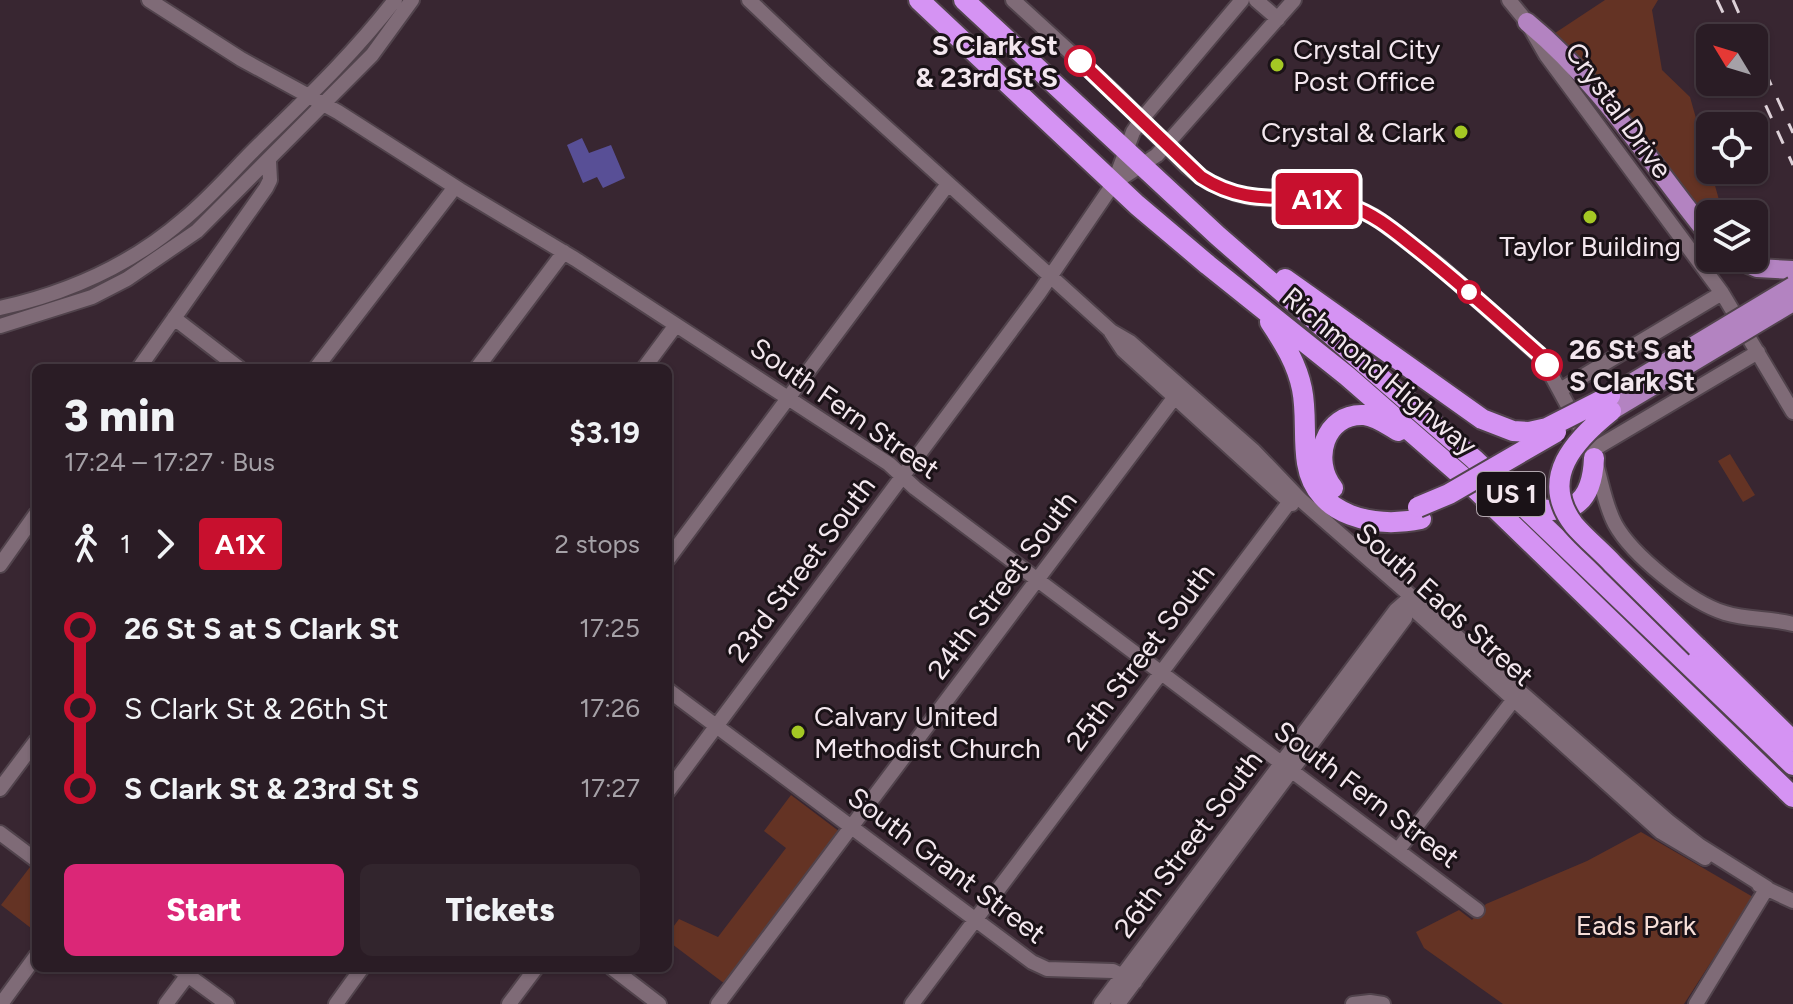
<!DOCTYPE html>
<html lang="en">
<head>
<meta charset="utf-8">
<style>
  :root { --surface:#2a1c25; --page:#32252d; --text:#f1f3f6; --muted:#a5a1a7; --line:#463a42; --accent:#db2777 }
  body { margin:0; font-family:Figtree,sans-serif; background:var(--page); color:var(--text); height:100vh; display:flex; flex-direction:column; font-size:30px; white-space:nowrap }
  * { box-sizing:border-box; margin:0 }
  p { font-size:26px; color:var(--muted) }
  .icon { flex:none; width:44px; height:44px; fill:none; stroke:currentColor; stroke-width:2; stroke-linecap:round; stroke-linejoin:round }
  .map { position:relative; flex:1; overflow:hidden }
  .drawer { position:absolute; left:32px; top:364px; width:640px; height:608px; display:flex; flex-direction:column; background:var(--surface); border-radius:12px; box-shadow:0 2px 6px #0004,0 0 0 2px var(--line) }
  .drawer>* { flex:none }
  .badge { padding:0 16px; border-radius:6px; font-size:28px; line-height:52px }
  .needle { width:52px; rotate:308deg }
  .fabs { position:absolute; left:1696px; top:24px; display:grid; gap:16px }
  .fabs a { display:grid; place-items:center; width:72px; height:72px; border-radius:12px; background:var(--surface); box-shadow:0 2px 6px #0004,0 0 0 2px var(--line); font-size:40px }
  .map>.badge { position:absolute; translate:-50% -50%; box-shadow:0 0 0 4px #fff }
  .legs { display:flex; align-items:center; gap:12px; height:88px; padding:0 32px; font-size:26px }
  .legs p { margin-inline-start:auto }
  .overview { display:flex; align-items:center; justify-content:space-between; height:136px; padding:0 32px }
  h1 { font-size:44px; font-weight:800; line-height:60px }
  .action { display:flex; gap:16px; margin-top:auto; padding:16px 32px }
  .action a { flex:1; height:92px; border-radius:12px; background:var(--accent); color:#fff; font-size:32px; font-weight:800; line-height:92px; text-align:center }
  .action a+a { background:var(--page); color:var(--text) }
  ul { padding:0 32px; list-style:none }
  li { display:flex; align-items:center; gap:28px; height:80px; font-size:30px }
  li i { display:grid; place-items:center; width:12px; height:100%; margin:0 10px; background:currentColor }
  li i::after { content:''; width:20px; height:20px; margin:-10px; border:6px solid; border-radius:50%; background:var(--surface) }
  li p { margin-inline-start:auto }
  li:first-child i { background:linear-gradient(#0000 50%,currentColor 0) }
  li:last-child i { background:linear-gradient(currentColor 50%,#0000 0) }
  .map>svg:first-child { display:block }
  .green { fill:#643324 }
  .water { fill:#584f96 }
  .lines { fill:none; stroke-linecap:round; stroke-linejoin:round }
  .minor-casing { stroke:#51434c; stroke-width:18 }
  .major-casing { stroke:#51434c; stroke-width:22 }
  .highway-casing { stroke:#51434c; stroke-width:24 }
  .minor { stroke:#7f6b77; stroke-width:14 }
  .major { stroke:#b383c1; stroke-width:18 }
  .highway { stroke:#d593f3; stroke-width:20 }
  .rail { stroke:#ddd1d8; stroke-width:3; stroke-dasharray:14 14; stroke-linecap:butt }
  .major-bridge-casing { stroke:#51434c; stroke-width:22; stroke-linecap:butt }
  .highway-bridge-casing { stroke:#51434c; stroke-width:24; stroke-linecap:butt }
  .major-bridge { stroke:#b383c1; stroke-width:18 }
  .highway-bridge { stroke:#d593f3; stroke-width:20 }
  .line-1-casing { stroke:#fff; stroke-width:18 }
  .line-1 { stroke:#c8102e; stroke-width:12 }
  .stop-1-dot { fill:#fff; stroke:#c8102e; stroke-width:4 }
  .poi-dot { fill:#a4c824; stroke:#1a1217; stroke-width:3 }
  .labels { text-anchor:middle; stroke-width:6; stroke-linejoin:round; paint-order:stroke }
  .shield { fill:#1a1217; stroke:#b2a7ae; stroke-width:2 }
  .shield-label { font-size:26px; font-weight:bold; fill:#f3e7ee }
  .stop-label { font-size:28px; font-weight:bold; fill:#f3e7ee; stroke:#1a1217; text-anchor:end }
  .poi-label { font-size:28px; fill:#f3e7ee; stroke:#1a1217; text-anchor:start }
  .street-label { font-size:28px; fill:#f3e7ee; stroke:#1a1217 }
  .park-label { font-size:28px; fill:#f6ded7; stroke:#1a1217 }
</style>
</head>
<body>
<div class="map">
<svg width="1793" height="1004" viewBox="0 0 1793 1004">
  <rect width="100%" height="100%" fill="#382631"/>
  <path class="green" d="M1605 0H1658L1652 10 1662 70 1690 97 1723 214H1710V250L1695 232 1708 221 1675 179 1677 177 1664 160 1662 162 1627 113 1552 35Z
    M297 116 190 230 102 287 58 300 122 271 172 237Z
    M1730 454 1755 495 1743 502 1718 461Z
    M791 795 840 832 725 984 668 941V934L679 919 718 937 786 848 764 831Z
    M1641 832 1753 897 1684 1004H1503L1424 948 1416 932 1459 910 1472 920 1486 904 1587 861Z
    M30 867 36 871V932L1 905Z"/>
  <path class="water" d="M582 138 589 153 611 145 625 178 603 188 597 177 583 183 567 145Z"/>
  <g class="lines">
    <g class="minor-casing">
      <path id="minor" d="M149 0 241 59 338 112 460 190 575 259 889 464 915 488 1477 910
        M749 0 826 73 1111 331 1130 342 1254 451 1301 500 1668 821 1700 846 1767 888
        M1013 0 1118 96 1186 166 1209 182 1237 194 1255 198 1316 199 1353 206 1375 217 1441 267 1542 358 1587 441
        M1256 0 1278 19
        M1509 0 1527 22 1546 55 1722 293 1793 412
        M1114 183 1157 155 1294 0
        M0 308C68 293 132 264 184 219 212 196 236 167 262 142 310 95 354 53 395 0
        M174 318 239 368
        M0 326 92 297 127 279 197 231 372 55 412 0
        M1111 332 1123 350 1292 504
        M139 368 266 188 270 180 269 161
        M316 368 455 187
        M477 368 564 252
        M644 368 676 325
        M1560 390 1722 293
        M1591 451 1758 352
        M1596 464C1602 484 1605 505 1615 524 1632 555 1691 603 1725 613 1747 620 1771 618 1793 624
        M668 559 948 184
        M0 565 36 514
        M1411 607 1661 832 1705 858
        M668 690 1032 962 1047 969 1113 971 1135 982
        M0 789 36 741
        M668 791 1039 293 1114 183 1133 132 1141 120 1242 0
        M0 833 36 860
        M1398 850 1518 694
        M1759 885 1793 901
        M178 968 227 1004
        M612 968 659 1004
        M1 1004 36 956
        M166 1004 193 968
        M336 1004 362 968
        M509 1004 536 968
        M718 1004 1180 390
        M912 1004 1294 496
        M1101 1004 1396 610 1412 596
        M1118 1004 1405 618 1407 603
        M1353 1004 1370 1002 1383 1004
        M1696 1004 1767 888"/>
    </g>
    <g class="major-casing">
      <path id="major" d="M1527 22C1600 82 1651 164 1710 237
        M1734 258 1757 268 1793 270"/>
    </g>
    <g class="highway-casing">
      <path id="highway" d="M919 0 1137 205 1208 265 1347 376 1464 478 1793 797
        M964 0 1218 236 1474 459 1793 765
        M1285 279 1354 328
        M1270 322C1284 343 1297 364 1302 389 1307 413 1303 439 1307 463 1316 518 1376 528 1421 519
        M1333 488C1311 461 1324 413 1364 415 1376 416 1388 425 1398 431
        M1525 506C1569 517 1592 507 1594 458
        M1697 647 1793 741"/>
    </g>
    <use href="#minor" class="minor"/>
    <use href="#major" class="major"/>
    <use href="#highway" class="highway"/>
    <path class="rail" d="M1717 0 1735 38
      M1733 0 1750 38
      M1754 47 1793 133
      M1754 80 1793 165"/>
    <g class="major-bridge-casing">
      <path id="major-bridge" d="M1610 396 1793 286
        M1611 411 1793 302"/>
    </g>
    <g class="highway-bridge-casing">
      <path id="highway-bridge" d="M1354 328 1482 419 1513 431 1529 432 1547 428 1610 396
        M1611 411C1575 440 1538 478 1574 525 1586 539 1601 551 1613 564 1641 592 1669 619 1697 647
        M1418 507 1449 494 1556 432"/>
    </g>
    <use href="#major-bridge" class="major-bridge"/>
    <use href="#highway-bridge" class="highway-bridge"/>
  </g>
  <g class="lines">
    <g class="line-1-casing">
      <path id="line-1" d="M1080 61 1201 177C1255 212 1297 188 1350 206 1374 214 1393 230 1412 245 1457 280 1497 317 1539 354L1547 365"/>
    </g>
    <use href="#line-1" class="line-1"/>
  </g>
  <g class="stop-1-dot">
    <circle cx="1080" cy="61" r="14"/>
    <circle cx="1469" cy="292" r="10"/>
    <circle cx="1547" cy="365" r="14"/>
  </g>
  <g class="poi-dot">
    <circle cx="1277" cy="65" r="8"/>
    <circle cx="1461" cy="132" r="8"/>
    <circle cx="1590" cy="217" r="8"/>
    <circle cx="798" cy="732" r="8"/>
  </g>
  <g class="labels">
    <rect class="shield" x="1477" y="472" width="68" height="44" rx="6"/>
    <g class="shield-label">
      <text x="1511" y="503">US 1</text>
    </g>
    <g class="stop-label">
      <text x="1058" y="55">S Clark St<tspan x="1058" dy="32">&amp; 23rd St S</tspan></text>
      <text x="1569" y="359" text-anchor="start">26 St S at<tspan x="1569" dy="32">S Clark St</tspan></text>
    </g>
    <g class="poi-label">
      <text x="1293" y="59">Crystal City<tspan x="1293" dy="32">Post Office</tspan></text>
      <text x="1445" y="142" text-anchor="end">Crystal &amp; Clark</text>
      <text x="1590" y="256" text-anchor="middle">Taylor Building</text>
      <text x="814" y="726">Calvary United<tspan x="814" dy="32">Methodist Church</tspan></text>
    </g>
    <g class="street-label">
      <text transform="translate(1619 110) rotate(54)" y="10">Crystal Drive</text>
      <text transform="translate(1380 371) rotate(40)" y="10">Richmond Highway</text>
      <text transform="translate(845 408) rotate(35)" y="10">South Fern Street</text>
      <text transform="translate(801 569) rotate(-53)" y="10">23rd Street South</text>
      <text transform="translate(1002 585) rotate(-53)" y="10">24th Street South</text>
      <text transform="translate(1445 604) rotate(42)" y="10">South Eads Street</text>
      <text transform="translate(1140 657) rotate(-53)" y="10">25th Street South</text>
      <text transform="translate(1367 794) rotate(37)" y="10">South Fern Street</text>
      <text transform="translate(1188 844) rotate(-53)" y="10">26th Street South</text>
      <text transform="translate(947 865) rotate(37)" y="10">South Grant Street</text>
    </g>
    <g class="park-label">
      <text x="1636" y="935">Eads Park</text>
    </g>
  </g>
</svg>
<div class="fabs">
<a><svg class="needle" viewBox="-14 -14 28 28"><path d="M0-13l5 13h-10z" fill="#e53935"/><path d="M0 13l5-13h-10z" fill="#a5a1a7"/></svg></a>
<a><svg class="icon" aria-label="locate" viewBox="0 0 24 24"><circle cx="12" cy="12" r="6"/><path d="M12 2v4M12 18v4M2 12h4M18 12h4"/></svg></a>
<a><svg class="icon" aria-label="layers" viewBox="0 0 24 24"><path d="M12 4l9 5-9 5-9-5zM3 14l9 5 9-5"/></svg></a>
</div>
<b class="badge" style="left:1317px;top:199px;background:#c8102e;color:#fff">A1X</b>
<section class="drawer">
<div class="overview"><div><h1>3 min</h1><p>17:24 – 17:27 · Bus</p></div><b>$3.19</b></div>
<div class="legs"><svg class="icon" aria-label="walk" viewBox="0 0 24 24"><circle cx="13" cy="4" r="2"/><path d="M13 8l-2 6 4 7M11 14l-3 7M7 12l3-4h3l4 4"/></svg>1<svg class="icon" aria-label="forward" viewBox="0 0 24 24"><path d="M9 5l7 7-7 7"/></svg><b class="badge" style="background:#c8102e;color:#fff">A1X</b><p>2 stops</p></div>
<ul>
<li><i style="color:#c8102e"></i><b>26 St S at S Clark St</b><p>17:25</p></li>
<li><i style="color:#c8102e"></i><span>S Clark St &amp; 26th St</span><p>17:26</p></li>
<li><i style="color:#c8102e"></i><b>S Clark St &amp; 23rd St S</b><p>17:27</p></li>
</ul>
<div class="action"><a>Start</a><a>Tickets</a></div>
</section>
</div>
</body>
</html>
